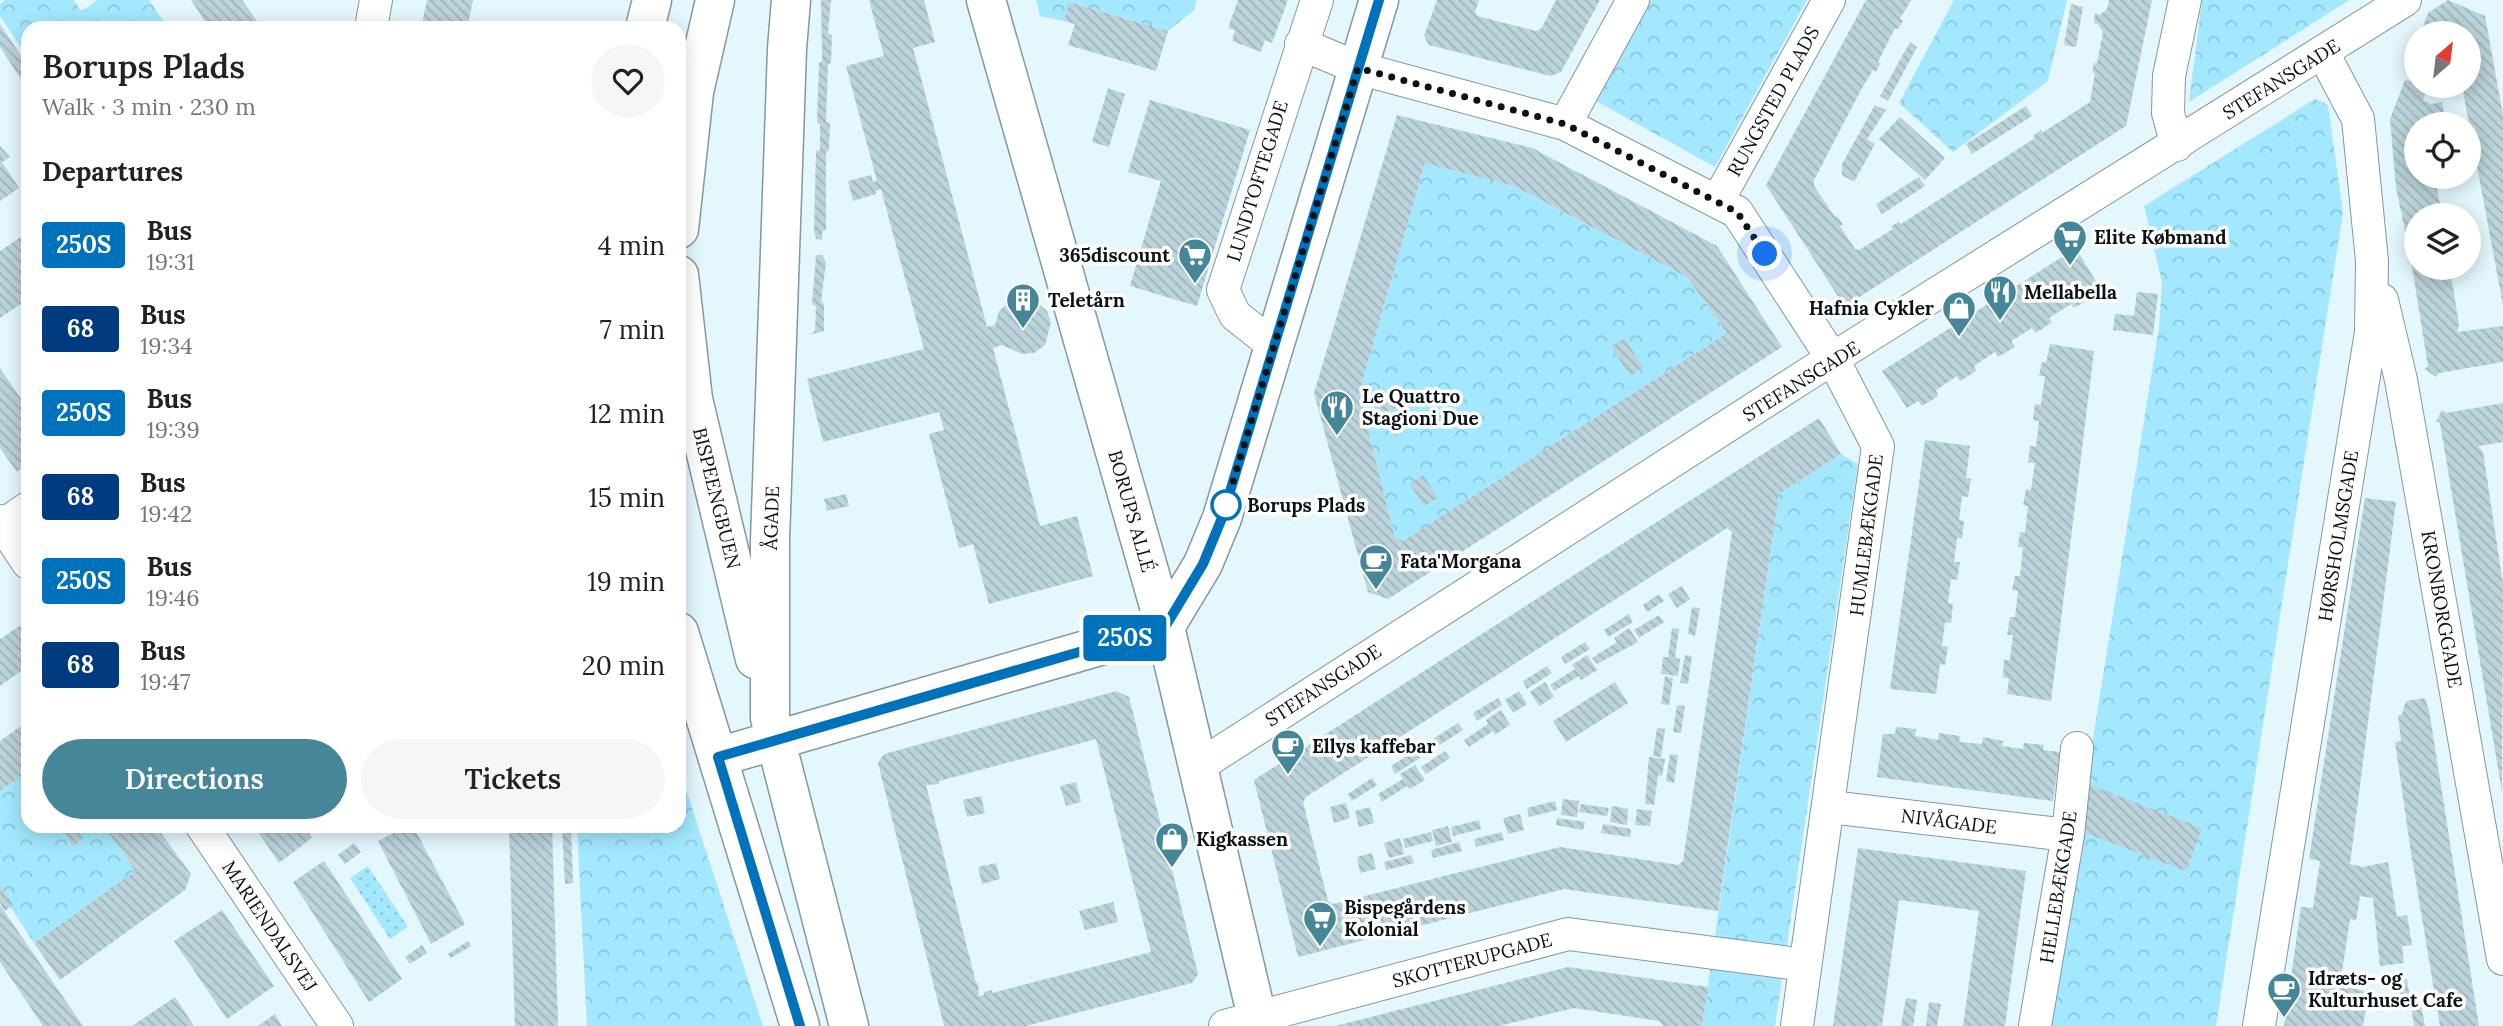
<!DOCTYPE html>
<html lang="en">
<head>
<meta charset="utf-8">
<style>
  :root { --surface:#fff; --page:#f6f6f6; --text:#222; --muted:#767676; --accent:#458698 }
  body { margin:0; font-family:Lora,serif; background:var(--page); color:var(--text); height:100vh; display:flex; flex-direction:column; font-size:26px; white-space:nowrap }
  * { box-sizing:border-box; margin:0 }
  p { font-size:23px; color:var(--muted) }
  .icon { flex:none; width:38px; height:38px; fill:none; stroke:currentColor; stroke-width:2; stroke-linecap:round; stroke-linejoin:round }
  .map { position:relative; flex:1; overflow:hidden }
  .panel { position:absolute; left:21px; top:21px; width:665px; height:812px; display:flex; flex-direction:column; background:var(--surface); border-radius:21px; box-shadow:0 4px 18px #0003 }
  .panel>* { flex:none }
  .badge { padding:0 14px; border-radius:5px; font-size:24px; line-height:46px }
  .needle { width:46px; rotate:28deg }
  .controls { position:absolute; left:2404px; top:21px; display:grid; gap:14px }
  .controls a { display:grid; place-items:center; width:77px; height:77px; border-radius:50%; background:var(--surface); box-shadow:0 4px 18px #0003; font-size:35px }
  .you { position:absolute; width:35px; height:35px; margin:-18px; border:5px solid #fff; border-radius:50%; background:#1a73e8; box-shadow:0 0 0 10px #1a73e833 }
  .map>.badge { position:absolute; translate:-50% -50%; box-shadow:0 0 0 4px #fff }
  h2 { padding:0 21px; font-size:26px; line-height:63px }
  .round { display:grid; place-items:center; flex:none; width:74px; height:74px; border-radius:37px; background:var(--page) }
  .overview { display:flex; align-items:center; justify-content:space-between; height:119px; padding:0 21px }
  h1 { font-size:33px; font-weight:600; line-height:52px }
  .action { display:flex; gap:14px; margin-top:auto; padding:14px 21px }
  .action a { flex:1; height:80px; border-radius:42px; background:var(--accent); color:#fff; font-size:28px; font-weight:600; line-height:80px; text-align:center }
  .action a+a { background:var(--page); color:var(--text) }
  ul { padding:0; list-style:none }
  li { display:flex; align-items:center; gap:21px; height:84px; padding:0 21px }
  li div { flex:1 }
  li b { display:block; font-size:26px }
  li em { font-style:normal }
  li .badge { min-width:77px; font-weight:700; text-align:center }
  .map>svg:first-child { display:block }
  .grass { fill:url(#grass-dots) }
  .park { fill:url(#park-crowns) }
  .building { fill:url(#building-back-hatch); fill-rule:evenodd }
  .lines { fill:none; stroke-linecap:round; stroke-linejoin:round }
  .minor-casing { stroke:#8299a0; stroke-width:34 }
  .tertiary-casing { stroke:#8299a0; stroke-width:41 }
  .minor { stroke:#fff; stroke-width:32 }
  .tertiary { stroke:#fff; stroke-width:38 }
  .line-casing { stroke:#fff; stroke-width:16 }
  .line { stroke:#0072bc; stroke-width:10 }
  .walk { stroke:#0a1215; stroke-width:7; stroke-dasharray:0 12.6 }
  .stop-dot { fill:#fff; stroke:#0072bc; stroke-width:3.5 }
  .labels { text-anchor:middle; stroke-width:7; stroke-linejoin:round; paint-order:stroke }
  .street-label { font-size:19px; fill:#0a1215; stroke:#fff }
  .poi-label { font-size:19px; font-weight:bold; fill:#0a1215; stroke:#fff; text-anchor:start }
  .stop-label { font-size:19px; font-weight:bold; fill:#0a1215; stroke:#fff; text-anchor:start }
</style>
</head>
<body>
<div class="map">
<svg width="2503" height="1026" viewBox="0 0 2503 1026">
  <defs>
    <pattern id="grass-dots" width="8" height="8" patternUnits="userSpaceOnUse" patternTransform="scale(1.75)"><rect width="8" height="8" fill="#a3e8fe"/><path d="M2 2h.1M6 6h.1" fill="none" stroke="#8bc6d9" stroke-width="1.8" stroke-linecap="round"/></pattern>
    <pattern id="park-crowns" width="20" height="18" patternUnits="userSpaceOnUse" patternTransform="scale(1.75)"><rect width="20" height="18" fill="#a3e8fe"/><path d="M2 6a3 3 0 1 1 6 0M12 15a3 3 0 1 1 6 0" fill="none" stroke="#8bc6d9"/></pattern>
    <pattern id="building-back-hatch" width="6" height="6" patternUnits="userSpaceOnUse" patternTransform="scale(1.75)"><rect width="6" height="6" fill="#bbd3da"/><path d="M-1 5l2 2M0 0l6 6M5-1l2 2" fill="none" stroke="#9fb4ba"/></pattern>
  </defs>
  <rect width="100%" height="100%" fill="#e3f7fd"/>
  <path class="grass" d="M368 866 408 927 390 939 350 878Z"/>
  <path class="park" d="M5 0H73L82 11 97 0H149L168 28H28V58L0 16V4Z
    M1036 0H1197L1193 11 1168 31 1070 2 1064 21 1040 16Z
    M1651 0H1807L1715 167 1596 101Z
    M1954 0H2067L2048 81 1953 152 1899 103Z
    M2202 0H2349L2189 102Z
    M2315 99 2328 105 2343 212 2216 1026H2047L2159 327 2162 282 2144 206Z
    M1425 163 1514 186 1687 277 1727 333 1403 541 1395 538 1359 393Z
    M1841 454 1858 464 1775 1026H1702L1779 494Z
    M679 768 763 1026H587L577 826H679Z
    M28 771V826H104L135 871 34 943 0 891V791Z"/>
  <path class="building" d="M191 0H242L262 28H209Z
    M427 0H473L467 28H421Z
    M821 0H831L828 33 832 35 831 63 828 64 826 122 830 124 829 150 826 152V230L822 232V240L816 239 814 231 816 151 820 150V124L817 123 819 63 822 61Z
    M869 0H924L935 42 913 48 987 327 995 325 999 311 1009 302 1018 298 1035 301 1047 311 1051 322 1045 345 1034 353 1022 354 1002 345 993 348 1040 526 1077 516 1093 576 989 604 973 544 959 548 929 434 944 430 939 412 823 442 807 379 924 349 881 189 875 191 876 194 853 201 848 181 871 175 873 182 877 181 846 66 884 56Z
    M1238 0H1288L1272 43 1265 40 1261 52 1232 41 1235 30 1228 28Z
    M1437 0H1479L1475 12 1477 16 1536 31 1541 29 1556 0H1600L1561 72 1551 76 1429 45 1424 36Z
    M1866 0H1911L1900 19 1903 21 1898 29 1895 28 1878 62 1880 64 1876 72 1873 70 1862 88 1814 180V186L1835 217 1837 216 1843 224 1840 226 1855 249 1859 250 1893 229 1891 226 1899 222 1901 224 2035 138 2033 136 2041 130 2042 133 2090 102 2095 73 2092 72 2094 63H2097L2103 32 2098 24 2094 23 2095 13 2100 15 2107 9 2109 0H2152L2126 126 1850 303 1841 301 1766 185Z
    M2448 0 2485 16 2503 115V305L2462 86H2469V33H2421L2428 13Z
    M1069 2 1168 31 1156 71 1068 45 1075 24 1064 21Z
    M2071 4 2083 7 2076 47 2064 45Z
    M0 24 28 66V90L0 47Z
    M1910 42 1917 47 1888 101 1880 96Z
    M2416 46 2417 86 2427 87 2423 100 2431 104 2442 102 2446 124H2417V177H2435L2440 204 2448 210V215H2417V268H2450L2459 325 2457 332 2503 326V362L2439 373 2436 377 2425 369 2428 366 2410 254 2396 188 2390 119 2405 80 2409 81 2414 69 2409 66Z
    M1108 88 1125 94 1109 147 1092 142Z
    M1150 100 1250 130 1197 306 1130 286 1161 181 1128 172Z
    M1875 105 1886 110 1867 139 1875 144 1854 182 1842 175V164Z
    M2026 106 2032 116 1972 154 1966 144Z
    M1397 115 1532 148 1717 246 1782 347 1388 599 1368 592 1314 393ZM1425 163 1514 186 1687 277 1727 333 1403 541 1395 538 1359 393Z
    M1900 117 1945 158 1925 180 1879 139Z
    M0 146 10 157 2 162 19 188 0 201Z
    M1919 177 1925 186 1882 214 1876 204Z
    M28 232V299L0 318V251Z
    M2076 248 2098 285 2088 293 2091 298 2074 308 2071 304 2049 318 2052 322 2036 333 2032 328 2011 341 2015 347 1998 357 1995 352 1974 366 1976 371 1960 381 1957 376 1936 390 1938 396 1922 406 1918 401 1907 408 1882 371Z
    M816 255H822L826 262 821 302 824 304V331L809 335 815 331 816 306 812 304Z
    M2137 292 2158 294 2153 335 2113 330 2115 314 2134 316Z
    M1625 338 1643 368 1630 376 1611 346Z
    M2050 344 2094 351 2051 701 2007 694 2009 679 2003 677 2004 660H2010L2013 635H2007L2010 617H2015L2018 591 2012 590 2015 576H2020L2023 547H2018L2020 532 2025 533 2028 506 2023 505 2026 489 2031 490 2035 463H2028L2030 446 2036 447 2039 421 2033 420 2035 404 2041 405 2045 376H2039L2042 362 2046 363Z
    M0 368 28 409V464L17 472 0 448Z
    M1403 389 1407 405 1379 413 1375 397Z
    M2503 403V442L2478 446 2483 452 2503 584 2502 792 2440 423 2436 421 2442 410 2446 413Z
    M1819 418 1841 454 1779 494 1718 911 1564 889 1298 957 1254 780ZM1727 528 1732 532 1683 861 1678 865 1560 847 1333 904 1328 901 1303 802 1306 797Z
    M1925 440 1970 446 1966 478 1971 479 1968 497 1962 496 1959 520 1964 521 1962 538H1957L1954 562H1960L1957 580 1951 579 1948 603 1953 604 1951 623 1945 622 1942 646 1948 647 1945 665 1940 664 1936 694 1890 689Z
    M1423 475 1438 498 1424 506 1410 484Z
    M846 494 849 506 827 511 824 499Z
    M2365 498 2396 502 2350 864 2363 867 2388 862 2397 917 2407 915 2412 945 2402 946 2404 963 2380 966 2373 898 2360 896 2356 921 2350 919 2341 979 2347 980 2346 987 2369 992 2363 1026H2284L2301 907 2313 908 2320 861 2309 859Z
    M1682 586 1690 599 1677 608 1668 594Z
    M1659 594 1664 601 1647 612 1643 605Z
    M1692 607 1700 608 1695 636 1688 634Z
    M1629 614 1633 622 1608 637 1604 630Z
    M1659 615 1664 622 1639 638 1634 630Z
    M21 625 28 636V666L0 686V639Z
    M1629 628 1638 642 1597 664 1592 658 1617 642 1614 638Z
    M1672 628 1679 629 1675 658 1680 659 1678 676 1661 674 1663 657H1668Z
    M1585 642 1590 649 1565 664 1561 657Z
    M1587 655 1597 670 1581 680 1579 676 1554 691 1550 685 1575 669 1572 665Z
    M1685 655 1692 656 1688 684 1680 683Z
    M1547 666 1552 673 1527 689 1523 681Z
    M1665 676 1673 678 1669 705 1661 704Z
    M1545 682 1554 697 1539 706 1530 692Z
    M1615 682 1628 703 1566 742 1553 721Z
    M1117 691 1129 697 1198 974 1192 983 1026 1026H944L878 763 884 754ZM1096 739 1151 952 992 993V990L984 992V995L979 996 978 983H976L926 785 939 784V781Z
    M1519 691 1527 704 1513 713 1505 700Z
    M1498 698 1502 705 1477 721 1473 713Z
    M2425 698 2429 710 2479 1026H2440L2410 846 2395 742 2401 741 2398 715H2402L2404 706 2407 701Z
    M1677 705 1685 706 1681 733 1673 732Z
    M1501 710 1510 725 1495 735 1493 731 1469 747 1464 740 1488 724 1486 720Z
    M28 721V771L0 791V741Z
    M1458 723 1463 730 1438 746 1433 739Z
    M1896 727 1916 729 1915 736 1938 740 1939 733 1960 736 1959 742 1982 744 1983 737 2003 741 2002 746 2023 749 2024 743 2044 745 2043 750 2060 752 2053 801 1877 777 1883 734H1895Z
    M1657 728 1665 729 1661 757 1653 756Z
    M1415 751 1420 758 1395 774 1391 766Z
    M1445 751 1450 758 1426 774 1421 767Z
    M1670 754 1678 755 1674 783 1666 781Z
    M1649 757 1665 759 1662 776 1658 775 1654 805 1645 804Z
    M1415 765 1425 780 1410 789 1407 786 1382 802 1378 794 1403 779 1400 774Z
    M1372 778 1377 785 1352 801 1348 794Z
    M1076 782 1081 802 1066 806 1060 786Z
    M2090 785 2202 828 2186 871 2075 829Z
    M981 796 985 813 967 817 963 800Z
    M1563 799 1579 801 1577 817 1561 815Z
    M1555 801 1557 810 1529 817 1527 808Z
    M1346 803 1350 818 1334 823 1330 807Z
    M1581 804 1609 808 1607 816 1579 812Z
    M1612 806 1628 809 1627 825 1610 822Z
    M1370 807 1374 823 1359 827 1355 811Z
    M1637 809 1652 811 1650 826 1635 825Z
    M1520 814 1524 830 1508 834 1503 818Z
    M1557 818 1585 822 1583 830 1556 825Z
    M1479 820 1481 829 1453 836 1451 827Z
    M1603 824 1631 829 1630 837 1601 833Z
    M60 826H74L83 839 73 846Z
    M104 826H156L191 874 185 890 60 980 34 943 135 871Z
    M254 826H304L312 838 279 863Z
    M407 826H413L465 924 431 944 378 841Z
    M509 826H552L558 1026H515Z
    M562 826H571L573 883 565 884Z
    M1448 826 1452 842 1436 846 1432 830Z
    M1431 832 1433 841 1405 848 1403 839Z
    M1502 832 1504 840 1476 847 1474 839Z
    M1400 838 1404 854 1389 858 1384 843Z
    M1459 842 1462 851 1433 858 1431 850Z
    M354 843 361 852 345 864 338 855Z
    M1858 848 2026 871 2005 1026H1963L1979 911 1899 900 1882 1026H1833Z
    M1372 853 1376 869 1360 873 1357 857Z
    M1411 855 1414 863 1386 870 1384 862Z
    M324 861 402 979 369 1002 293 882Z
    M996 863 1000 879 982 884 978 867Z
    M0 886 13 905 5 911 0 903Z
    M1113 902 1118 922 1085 930 1079 911Z
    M0 905 83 1026H43L0 962Z
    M222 910 274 986 227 1019 174 941Z
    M468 941 471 946 451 958 448 954Z
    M422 945 427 953 410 964 405 957Z
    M1568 967 1708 987 1702 1026H1663L1659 1021 1574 1008 1499 1026H1335Z
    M2407 979 2411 1006 2396 1008 2392 981Z
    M175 997 194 1026H132Z
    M1906 998 1917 1000 1913 1026H1901Z
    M1929 1002 1941 1004 1937 1026H1926Z
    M2421 1004 2425 1026H2414L2411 1005Z
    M275 1014 282 1026H258Z"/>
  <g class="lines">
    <g class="minor-casing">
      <path id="minor" d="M371 28 376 0
        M1301 44 1358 68 1565 124 1737 212 1834 361 1878 446 1797 1026
        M1565 124 1633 0
        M2177 145 2168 113 2169 76 2185 0
        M1717 202 1829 0
        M2382 300 2401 380 2503 959
        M1274 346 1235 315 1223 290 1317 0
        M0 521 28 563
        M0 527 28 508
        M1199 766 1808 374 2405 0
        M1830 807 2068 835
        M202 826 337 1026
        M1225 1026 1568 934 1805 965
        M2035 1026 2068 835 2077 748
        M2259 1026 2371 332 2372 261 2358 119 2323 53"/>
    </g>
    <g class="tertiary-casing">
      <path id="tertiary" d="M791 0 787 49 770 541V718L849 1026
        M986 0 1165 627 1259 1026
        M645 28 652 0
        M679 229 694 92 715 0
        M679 275 693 399 755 659
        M1165 627 1203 564 1222 518 1379 0
        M679 632 800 1026
        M718 757 1165 627"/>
    </g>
    <use href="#minor" class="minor"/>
    <use href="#tertiary" class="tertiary"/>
  </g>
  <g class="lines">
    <g class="line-casing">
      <path id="line" d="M800 1026 718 757 1165 627 1203 564 1222 518 1379 0"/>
    </g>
    <use href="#line" class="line"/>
    <path class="walk" d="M1226 505 1358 68 1565 124 1737 212 1765 254"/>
  </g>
  <defs>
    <g id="supermarket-pin" transform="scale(1.75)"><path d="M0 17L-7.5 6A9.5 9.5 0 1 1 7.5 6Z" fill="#458698" stroke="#fff"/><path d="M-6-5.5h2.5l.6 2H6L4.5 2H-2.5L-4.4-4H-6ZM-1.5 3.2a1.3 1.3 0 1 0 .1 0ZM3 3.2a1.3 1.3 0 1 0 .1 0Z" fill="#fff"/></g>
    <g id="restaurant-pin" transform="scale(1.75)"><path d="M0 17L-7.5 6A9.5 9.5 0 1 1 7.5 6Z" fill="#458698" stroke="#fff"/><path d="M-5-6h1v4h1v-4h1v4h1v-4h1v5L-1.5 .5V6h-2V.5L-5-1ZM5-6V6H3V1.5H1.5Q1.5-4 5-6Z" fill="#fff"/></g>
    <g id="building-pin" transform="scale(1.75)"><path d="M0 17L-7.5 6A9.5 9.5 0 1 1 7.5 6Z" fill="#458698" stroke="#fff"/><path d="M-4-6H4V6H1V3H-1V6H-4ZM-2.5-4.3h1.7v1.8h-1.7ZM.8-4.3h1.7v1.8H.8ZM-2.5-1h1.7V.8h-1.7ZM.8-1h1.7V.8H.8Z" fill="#fff"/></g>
    <g id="shop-pin" transform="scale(1.75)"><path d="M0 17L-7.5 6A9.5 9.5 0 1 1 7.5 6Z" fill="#458698" stroke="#fff"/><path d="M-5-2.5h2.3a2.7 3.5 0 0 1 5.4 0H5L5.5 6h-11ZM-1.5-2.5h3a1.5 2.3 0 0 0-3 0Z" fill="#fff"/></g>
    <g id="cafe-pin" transform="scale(1.75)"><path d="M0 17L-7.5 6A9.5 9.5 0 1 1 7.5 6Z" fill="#458698" stroke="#fff"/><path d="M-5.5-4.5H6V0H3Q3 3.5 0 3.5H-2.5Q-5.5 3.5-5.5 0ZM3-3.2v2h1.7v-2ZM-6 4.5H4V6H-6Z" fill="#fff"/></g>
  </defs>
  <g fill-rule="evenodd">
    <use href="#supermarket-pin" x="2070" y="237"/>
    <use href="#supermarket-pin" x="1195" y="255"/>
    <use href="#restaurant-pin" x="2000" y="292"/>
    <use href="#building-pin" x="1023" y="300"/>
    <use href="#shop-pin" x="1959" y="308"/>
    <use href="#restaurant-pin" x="1337" y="407"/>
    <use href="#cafe-pin" x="1376" y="561"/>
    <use href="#cafe-pin" x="1288" y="746"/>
    <use href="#shop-pin" x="1172" y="839"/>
    <use href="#supermarket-pin" x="1320" y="918"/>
    <use href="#cafe-pin" x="2284" y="989"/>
  </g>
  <circle class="stop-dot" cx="1226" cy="505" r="14"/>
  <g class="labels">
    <g class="street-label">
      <text transform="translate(2281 79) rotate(-32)" y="7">STEFANSGADE</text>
      <text transform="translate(1773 101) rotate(-61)" y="7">RUNGSTED PLADS</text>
      <text transform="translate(1257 181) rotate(-73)" y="7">LUNDTOFTEGADE</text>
      <text transform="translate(1801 381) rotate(-32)" y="7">STEFANSGADE</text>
      <text transform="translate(717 498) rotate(76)" y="7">BISPEENGBUEN</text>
      <text transform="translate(1132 511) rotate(74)" y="7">BORUPS ALLÉ</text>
      <text transform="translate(771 518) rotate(-88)" y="7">ÅGADE</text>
      <text transform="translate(1866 535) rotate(-83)" y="7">HUMLEBÆKGADE</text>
      <text transform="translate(2338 536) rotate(-81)" y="7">HØRSHOLMSGADE</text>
      <text transform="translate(2442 609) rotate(80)" y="7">KRONBORGGADE</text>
      <text transform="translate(1323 685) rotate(-33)" y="7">STEFANSGADE</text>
      <text transform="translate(1949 821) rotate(7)" y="7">NIVÅGADE</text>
      <text transform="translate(2058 887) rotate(-81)" y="7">HELLEBÆKGADE</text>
      <text transform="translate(270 926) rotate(56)" y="7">MARIENDALSVEJ</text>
      <text transform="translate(1472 960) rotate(-15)" y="7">SKOTTERUPGADE</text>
    </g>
    <g class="poi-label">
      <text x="2094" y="244">Elite Købmand</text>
      <text x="1170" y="262" text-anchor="end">365discount</text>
      <text x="2024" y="299">Mellabella</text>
      <text x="1048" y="307">Teletårn</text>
      <text x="1934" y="315" text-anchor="end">Hafnia Cykler</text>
      <text x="1362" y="403">Le Quattro<tspan x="1362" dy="22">Stagioni Due</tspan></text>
      <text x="1400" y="568">Fata'Morgana</text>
      <text x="1312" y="753">Ellys kaffebar</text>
      <text x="1196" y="846">Kigkassen</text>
      <text x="1344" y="914">Bispegårdens<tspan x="1344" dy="22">Kolonial</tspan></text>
      <text x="2308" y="985">Idræts- og<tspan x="2308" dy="22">Kulturhuset Cafe</tspan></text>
    </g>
    <g class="stop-label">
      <text x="1247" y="512">Borups Plads</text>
    </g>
  </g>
</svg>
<div class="controls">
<a><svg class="needle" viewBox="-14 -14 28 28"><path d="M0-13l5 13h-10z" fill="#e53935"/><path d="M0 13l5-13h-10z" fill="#767676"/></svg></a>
<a><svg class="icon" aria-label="locate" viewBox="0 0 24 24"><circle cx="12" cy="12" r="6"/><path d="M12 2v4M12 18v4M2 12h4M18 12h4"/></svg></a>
<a><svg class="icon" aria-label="layers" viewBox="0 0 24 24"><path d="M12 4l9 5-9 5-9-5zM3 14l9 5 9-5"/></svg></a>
</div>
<div class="you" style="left:1765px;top:254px"></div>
<b class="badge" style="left:1125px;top:638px;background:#0072bc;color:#fff">250S</b>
<section class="panel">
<div class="overview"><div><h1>Borups Plads</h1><p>Walk · 3 min · 230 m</p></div><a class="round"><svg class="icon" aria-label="heart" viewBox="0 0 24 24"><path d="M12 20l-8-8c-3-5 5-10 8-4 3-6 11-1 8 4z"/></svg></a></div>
<h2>Departures</h2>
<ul>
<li><span class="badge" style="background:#0072bc;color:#fff">250S</span><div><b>Bus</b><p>19:31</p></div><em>4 min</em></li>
<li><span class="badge" style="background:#003b80;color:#fff">68</span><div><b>Bus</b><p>19:34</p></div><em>7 min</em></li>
<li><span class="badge" style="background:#0072bc;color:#fff">250S</span><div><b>Bus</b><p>19:39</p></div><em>12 min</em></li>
<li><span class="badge" style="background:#003b80;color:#fff">68</span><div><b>Bus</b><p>19:42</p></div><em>15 min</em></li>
<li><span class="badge" style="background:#0072bc;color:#fff">250S</span><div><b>Bus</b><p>19:46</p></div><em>19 min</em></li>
<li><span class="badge" style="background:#003b80;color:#fff">68</span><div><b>Bus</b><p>19:47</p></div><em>20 min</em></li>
</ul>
<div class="action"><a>Directions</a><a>Tickets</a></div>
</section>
</div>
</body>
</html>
